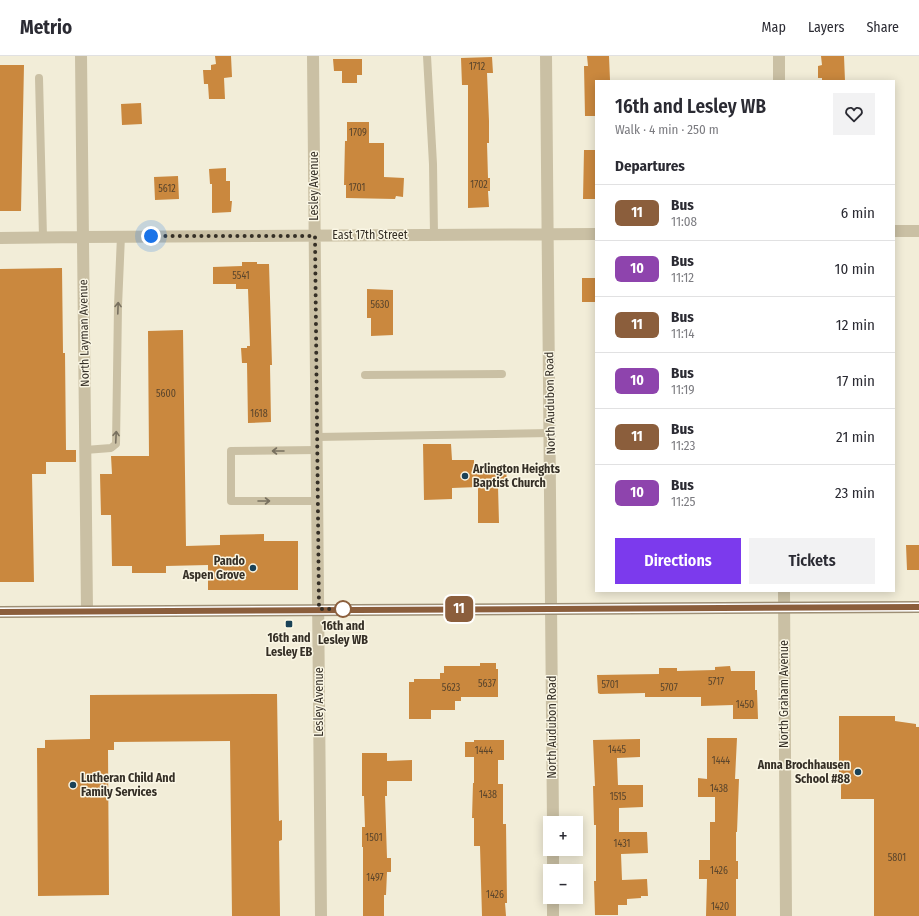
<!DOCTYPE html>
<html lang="en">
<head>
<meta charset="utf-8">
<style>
  :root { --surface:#fff; --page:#f2f2f3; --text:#2b2b33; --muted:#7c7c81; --line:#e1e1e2; --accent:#7c3aed }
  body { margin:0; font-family:"Fira Sans Condensed",sans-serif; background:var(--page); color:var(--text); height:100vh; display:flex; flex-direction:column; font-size:15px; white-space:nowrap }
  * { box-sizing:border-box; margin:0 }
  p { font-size:13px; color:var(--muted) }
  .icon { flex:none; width:22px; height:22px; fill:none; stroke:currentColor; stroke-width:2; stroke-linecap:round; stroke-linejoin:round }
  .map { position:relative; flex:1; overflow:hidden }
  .side { position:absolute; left:595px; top:24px; width:300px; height:512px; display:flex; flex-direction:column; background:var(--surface); border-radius:0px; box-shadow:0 2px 10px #0003 }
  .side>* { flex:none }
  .badge { padding:0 8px; border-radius:6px; font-size:14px; line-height:26px }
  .tools { position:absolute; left:543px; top:760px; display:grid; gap:8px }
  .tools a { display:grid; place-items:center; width:40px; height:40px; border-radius:0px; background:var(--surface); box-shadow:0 2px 10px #0003; font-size:20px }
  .you { position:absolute; width:20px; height:20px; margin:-10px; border:3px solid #fff; border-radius:50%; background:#1a73e8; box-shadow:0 0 0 6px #1a73e833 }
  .map>.badge { position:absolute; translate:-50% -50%; box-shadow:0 0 0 2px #fff }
  h2 { padding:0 20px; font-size:15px; line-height:36px }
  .round { display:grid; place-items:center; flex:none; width:42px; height:42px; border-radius:0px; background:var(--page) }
  .summary { display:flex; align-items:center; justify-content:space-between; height:68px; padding:0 20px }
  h1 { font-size:19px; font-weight:600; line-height:30px }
  .primary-button { display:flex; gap:8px; margin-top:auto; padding:8px 20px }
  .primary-button a { flex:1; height:46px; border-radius:0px; background:var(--accent); color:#fff; font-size:16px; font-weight:600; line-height:46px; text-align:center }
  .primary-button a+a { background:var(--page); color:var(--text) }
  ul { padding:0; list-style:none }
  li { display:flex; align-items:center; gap:12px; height:56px; padding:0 20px; border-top:1px solid var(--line) }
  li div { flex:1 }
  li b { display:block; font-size:15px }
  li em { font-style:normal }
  li .badge { min-width:44px; font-weight:700; text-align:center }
  header { display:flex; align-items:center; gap:24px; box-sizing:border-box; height:56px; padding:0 20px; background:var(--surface); border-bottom:1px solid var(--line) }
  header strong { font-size:19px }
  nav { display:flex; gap:22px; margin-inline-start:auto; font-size:14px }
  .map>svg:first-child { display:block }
  .building { fill:#ca883e }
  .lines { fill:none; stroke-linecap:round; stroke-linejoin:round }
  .lane { stroke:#cac0a4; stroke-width:8 }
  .street { stroke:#cac0a4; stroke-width:12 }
  .secondary { stroke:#9e8f75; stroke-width:12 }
  .oneway { stroke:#78705f }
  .line-casing { stroke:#fff; stroke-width:9 }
  .line { stroke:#8b5e3c; stroke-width:6 }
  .walk { stroke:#352f26; stroke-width:4; stroke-dasharray:0 7.2 }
  .poi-dot { fill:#1a4257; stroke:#faf6e4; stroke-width:1.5 }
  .stop-dot { fill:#fff; stroke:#8b5e3c; stroke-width:2 }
  .labels { text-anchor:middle; stroke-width:3; stroke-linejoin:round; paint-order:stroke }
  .number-label { font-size:10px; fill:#5a452c }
  .street-label { font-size:12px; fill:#352f26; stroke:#faf6e4 }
  .poi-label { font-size:12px; font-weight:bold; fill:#352f26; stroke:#faf6e4; text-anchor:start }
  .stop-label { font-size:12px; font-weight:bold; fill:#352f26; stroke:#faf6e4 }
</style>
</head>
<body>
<header>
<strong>Metrio</strong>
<nav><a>Map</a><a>Layers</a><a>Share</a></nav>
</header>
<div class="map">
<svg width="919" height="860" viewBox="0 0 919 860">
  <rect width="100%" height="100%" fill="#f2edd8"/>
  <path class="building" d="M215 0H231L232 21 224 22 225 43H209L208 28H204L203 14H211V9L216 8Z
    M587 0H609L610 24 596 25V60H585L584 10H588Z
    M821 0H844L845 25H822V22H818V10L822 9Z
    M492 1 493 17H487L489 65V87H487L488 122H490V135H488L489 151 468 152V29H462L461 2Z
    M333 3H362V19H357V27H342V15H334Z
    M0 9H24L21 155H0Z
    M141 47 142 68 122 69 121 48Z
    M347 66H369V87H384V121L404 122 403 141 396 140 395 143 346 142V129H344L345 85H347Z
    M584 94H596V143H583Z
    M226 112V125H230V145H232L231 156 212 157V128H210L209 113Z
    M178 120 179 143 155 144 154 121Z
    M242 206H257V208H269L272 309H270L271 366 248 367 247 307H242L241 292H247V290H250L248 233H236V228H213V211L242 210Z
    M62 212 63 297H65L66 394H76V406H46V418H32L34 526H0V213Z
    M582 222H596V246H582Z
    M367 233 393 234V279L371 280V262H367Z
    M183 274 186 490 220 489V479L264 478V485H298V534H208V509L166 510V517H132V510H112L111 459H101L100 418H112L111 400H149L148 275Z
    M423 388H451L452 404H474V410H506L507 430H498L499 467H478V431L452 432V443L424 444Z
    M906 489H919V514H907Z
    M480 607H496V613H498V641H461V645H455V654H431V663H409V626H414V623H440V617H444V610H480Z
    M730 610 731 615H755V634H757L758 663H733V649L701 650V641H645V637L600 638 598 637 597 619 659 618V612H677V615L715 614V611Z
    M277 638 279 765 282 764V784L279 785 280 860H232L230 685 114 686V694H108L109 839 38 840 37 692H45V684L90 683V639Z
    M839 660H895V665L916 668V671H919V860H874V743H841V716H839Z
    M707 682H737L735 723H739L737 776H736V805H738V823H736V860H706L707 823H699V804H710V766H715V741H698V722L707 723Z
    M640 683V701L617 702 618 729H643V751L619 752V776H647L648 797 621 798 622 824 647 823 648 840H641V842L627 843V849H618V859H595L594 825H596V769H594L593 730H595L593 684Z
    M474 684H504V704H498V728H503V768H506L507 847H505L506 860H482L480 790H474V762H472L473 727H474V701H465V686H474Z
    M362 697H387V705L412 704V725H387V740H385L387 802H391V816H387L386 839H384V860H363V791H362V771H365L364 740H362Z"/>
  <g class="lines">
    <path class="lane" d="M427 0 433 108 434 179
      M39 22 43 181
      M365 319 502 318
      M317 381 550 377
      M85 394 111 392 116 388 118 250 121 180
      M317 394 231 395V445H318"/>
    <path class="street" d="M81 0 87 555
      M313 0 321 860
      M546 0 553 767
      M779 0V25
      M894 175H919
      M0 182 83 181 596 178
      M784 535 786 860
      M553 793V815
      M553 841V860"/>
    <path class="secondary" d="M0 556 919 551"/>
  </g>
  <defs><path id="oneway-shaft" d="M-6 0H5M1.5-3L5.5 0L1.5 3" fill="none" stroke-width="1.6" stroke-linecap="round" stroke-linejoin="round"/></defs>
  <g class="oneway">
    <use href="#oneway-shaft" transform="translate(118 252) rotate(-88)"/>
    <use href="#oneway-shaft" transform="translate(116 381) rotate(-87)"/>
    <use href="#oneway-shaft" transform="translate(278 395) rotate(180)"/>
    <use href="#oneway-shaft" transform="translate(264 445)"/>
  </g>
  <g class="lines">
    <g class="line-casing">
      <path id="line" d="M0 556 919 551"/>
    </g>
    <use href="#line" class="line"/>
    <path class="walk" d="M151 180H315L319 553H350H343"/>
  </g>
  <g class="poi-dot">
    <circle cx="465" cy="420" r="4"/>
    <circle cx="253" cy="512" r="4"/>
    <rect x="285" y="564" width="8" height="8" rx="2"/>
    <circle cx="858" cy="716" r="4"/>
    <circle cx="73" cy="729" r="4"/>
  </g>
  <circle class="stop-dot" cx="343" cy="553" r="8"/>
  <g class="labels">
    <g class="number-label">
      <text x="477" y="14">1712</text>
      <text x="358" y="80">1709</text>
      <text x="479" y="132">1702</text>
      <text x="357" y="135">1701</text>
      <text x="167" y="136">5612</text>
      <text x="241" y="223">5541</text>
      <text x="380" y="252">5630</text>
      <text x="166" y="341">5600</text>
      <text x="259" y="361">1618</text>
      <text x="716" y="629">5717</text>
      <text x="487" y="631">5637</text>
      <text x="610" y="632">5701</text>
      <text x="451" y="635">5623</text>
      <text x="669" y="635">5707</text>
      <text x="745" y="652">1450</text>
      <text x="617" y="697">1445</text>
      <text x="484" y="698">1444</text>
      <text x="721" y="708">1444</text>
      <text x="719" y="736">1438</text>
      <text x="488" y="742">1438</text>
      <text x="618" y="744">1515</text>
      <text x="374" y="785">1501</text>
      <text x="622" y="791">1431</text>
      <text x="897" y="805">5801</text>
      <text x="719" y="818">1426</text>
      <text x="375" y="825">1497</text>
      <text x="495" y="842">1426</text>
      <text x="720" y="854">1420</text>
    </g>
    <g class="street-label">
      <text transform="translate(314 130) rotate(-90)" y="4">Lesley Avenue</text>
      <text x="370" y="183">East 17th Street</text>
      <text transform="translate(84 277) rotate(-91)" y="4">North Layman Avenue</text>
      <text transform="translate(550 347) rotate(-91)" y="4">North Audubon Road</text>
      <text transform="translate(784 638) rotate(-90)" y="4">North Graham Avenue</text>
      <text transform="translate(319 646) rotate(-90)" y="4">Lesley Avenue</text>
      <text transform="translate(552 671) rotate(-90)" y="4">North Audubon Road</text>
    </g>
    <g class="poi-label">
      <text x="473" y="417">Arlington Heights<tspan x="473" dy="14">Baptist Church</tspan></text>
      <text x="245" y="509" text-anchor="end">Pando<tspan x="245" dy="14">Aspen Grove</tspan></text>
      <text x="289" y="586" text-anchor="middle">16th and<tspan x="289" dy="14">Lesley EB</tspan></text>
      <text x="850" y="713" text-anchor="end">Anna Brochhausen<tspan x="850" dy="14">School #88</tspan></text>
      <text x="81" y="726">Lutheran Child And<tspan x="81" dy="14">Family Services</tspan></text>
    </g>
    <g class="stop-label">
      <text x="343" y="574">16th and<tspan x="343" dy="14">Lesley WB</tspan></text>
    </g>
  </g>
</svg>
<div class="tools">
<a>+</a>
<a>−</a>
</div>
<div class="you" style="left:151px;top:180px"></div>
<b class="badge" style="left:459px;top:553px;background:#8b5e3c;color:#fff">11</b>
<section class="side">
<div class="summary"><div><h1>16th and Lesley WB</h1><p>Walk · 4 min · 250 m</p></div><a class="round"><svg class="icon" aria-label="heart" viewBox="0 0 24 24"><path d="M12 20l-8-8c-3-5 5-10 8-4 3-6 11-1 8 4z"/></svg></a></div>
<h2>Departures</h2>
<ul>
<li><span class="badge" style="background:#8b5e3c;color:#fff">11</span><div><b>Bus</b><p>11:08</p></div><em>6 min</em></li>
<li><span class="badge" style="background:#8e44ad;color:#fff">10</span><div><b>Bus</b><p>11:12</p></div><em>10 min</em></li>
<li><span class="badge" style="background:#8b5e3c;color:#fff">11</span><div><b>Bus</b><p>11:14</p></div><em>12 min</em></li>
<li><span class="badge" style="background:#8e44ad;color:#fff">10</span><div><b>Bus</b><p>11:19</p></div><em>17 min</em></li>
<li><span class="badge" style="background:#8b5e3c;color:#fff">11</span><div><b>Bus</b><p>11:23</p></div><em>21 min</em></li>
<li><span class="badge" style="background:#8e44ad;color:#fff">10</span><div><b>Bus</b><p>11:25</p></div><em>23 min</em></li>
</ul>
<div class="primary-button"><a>Directions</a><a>Tickets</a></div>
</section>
</div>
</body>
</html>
